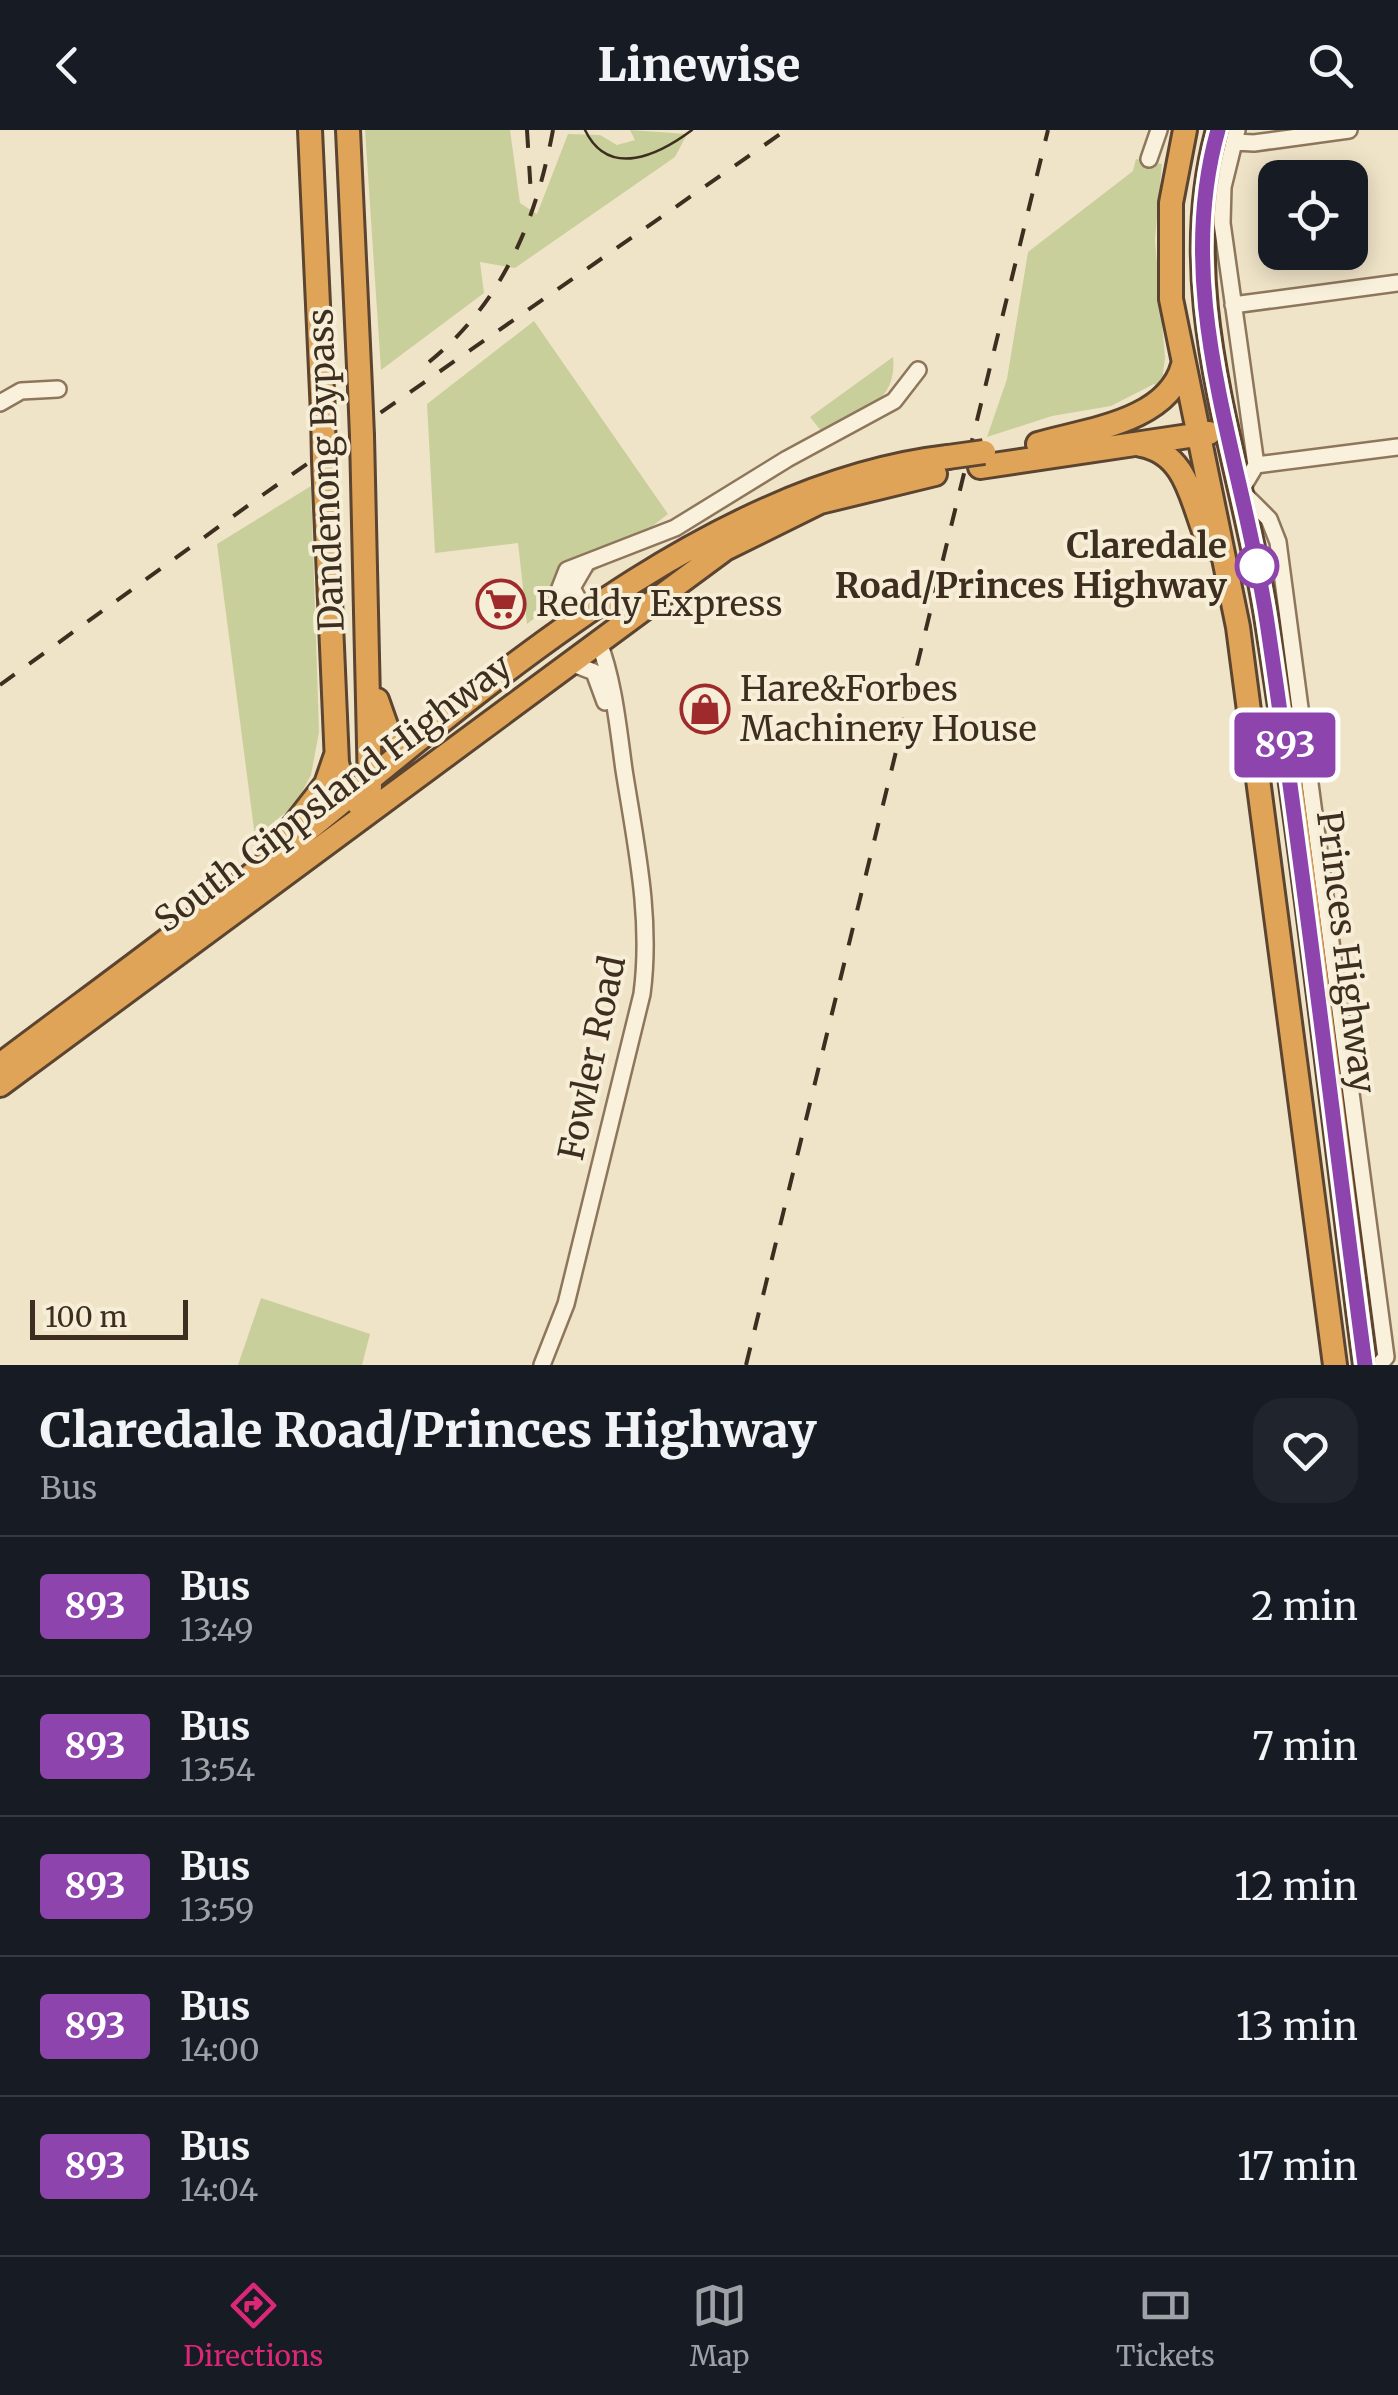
<!DOCTYPE html>
<html lang="en">
<head>
<meta charset="utf-8">
<style>
  :root { --surface:#171b24; --page:#20242c; --text:#f1f3f6; --muted:#9ea1a6; --line:#363941; --accent:#db2777 }
  body { margin:0; font-family:Merriweather,serif; background:var(--page); color:var(--text); height:100vh; display:flex; flex-direction:column; font-size:38px; white-space:nowrap }
  * { box-sizing:border-box; margin:0 }
  p { font-size:32px; color:var(--muted) }
  .icon { flex:none; width:55px; height:55px; fill:none; stroke:currentColor; stroke-width:2; stroke-linecap:round; stroke-linejoin:round }
  .map { position:relative; height:1235px; overflow:hidden }
  .sheet { display:flex; flex-direction:column; background:var(--surface); flex:1 }
  .sheet>* { flex:none }
  .badge { padding:0 20px; border-radius:8px; font-size:35px; line-height:65px }
  .controls { position:absolute; left:1258px; top:30px; display:grid; gap:20px }
  .controls a { display:grid; place-items:center; width:110px; height:110px; border-radius:20px; background:var(--surface); box-shadow:0 5px 25px #0003; font-size:50px }
  .scale { position:absolute; left:30px; bottom:25px; width:158px; box-sizing:border-box; padding-left:10px; border:5px solid #3d2e20; border-top:0; font-size:28px; line-height:35px; white-space:nowrap; color:#3d2e20; -webkit-text-stroke:8px #f7eed8; paint-order:stroke }
  .map>.badge { position:absolute; translate:-50% -50%; box-shadow:0 0 0 5px #fff }
  .round { display:grid; place-items:center; flex:none; width:105px; height:105px; border-radius:30px; background:var(--page) }
  .summary { display:flex; align-items:center; justify-content:space-between; height:170px; padding:0 40px }
  h1 { font-size:48px; font-weight:800; line-height:75px }
  ul { padding:0; list-style:none }
  li { display:flex; align-items:center; gap:30px; height:140px; padding:0 40px; border-top:2px solid var(--line) }
  li div { flex:1 }
  li b { display:block; font-size:38px }
  li em { font-style:normal }
  li .badge { min-width:110px; font-weight:700; text-align:center }
  header { display:flex; justify-content:space-between; align-items:center; height:130px; padding:0 40px; background:var(--surface); font-size:45px; font-weight:800 }
  .tab-bar { display:flex; justify-content:space-around; align-items:center; height:140px; border-top:2px solid var(--line); background:var(--surface); font-size:28px; color:var(--muted) }
  .tab-bar a { display:grid; justify-items:center; gap:5px }
  .tab-bar .active { color:var(--accent) }
  .map>svg:first-child { display:block }
  .green { fill:#c9cf9b }
  .lines { fill:none; stroke-linecap:round; stroke-linejoin:round }
  .minor-casing { stroke:#8d765c; stroke-width:20 }
  .highway-casing { stroke:#5b4430; stroke-width:28 }
  .minor { stroke:#faf1dc; stroke-width:15 }
  .highway { stroke:#e0a458; stroke-width:22 }
  .tram { stroke:#3d2e20; stroke-width:2.5 }
  .rail { stroke:#3d2e20; stroke-width:4; stroke-dasharray:18 18; stroke-linecap:butt }
  .highway-bridge-casing { stroke:#5b4430; stroke-width:28; stroke-linecap:butt }
  .highway-bridge { stroke:#e0a458; stroke-width:22 }
  .line-casing { stroke:#fff; stroke-width:22 }
  .line { stroke:#8e44ad; stroke-width:15 }
  .stop-dot { fill:#fff; stroke:#8e44ad; stroke-width:5 }
  .labels { text-anchor:middle; stroke-width:8; stroke-linejoin:round; paint-order:stroke }
  .street-label { font-size:35px; fill:#3d2e20; stroke:#f7eed8 }
  .stop-label { font-size:35px; font-weight:bold; fill:#3d2e20; stroke:#f7eed8; text-anchor:end }
  .poi-label { font-size:35px; fill:#3d2e20; stroke:#f7eed8; text-anchor:start }
</style>
</head>
<body>
<header><svg class="icon" aria-label="back" viewBox="0 0 24 24"><path d="M15 5l-7 7 7 7"/></svg>Linewise<svg class="icon" aria-label="search" viewBox="0 0 24 24"><circle cx="10" cy="10" r="6"/><path d="M15 15l6 6"/></svg></header>
<div class="map">
<svg width="1398" height="1235" viewBox="0 0 1398 1235">
  <rect width="100%" height="100%" fill="#f0e4c8"/>
  <path class="green" d="M365 0H510L520 73 537 84 568 4 600 5 617 15 635 10 630 0 687 4 675 27 515 138 480 132 484 163 381 240Z
    M1136 29 1162 34 1155 110 1165 228 1161 259 1154 254 1111 276 1052 286 987 307 1007 249 1028 122 1133 41Z
    M534 191 668 384 527 494 518 413 435 423 427 274Z
    M893 227C898 274 858 283 822 302L810 287Z
    M311 356 319 602 311 645 295 675 255 707 217 414Z
    M261 1168 370 1204 362 1235H238Z"/>
  <g class="lines">
    <g class="minor-casing">
      <path id="minor" d="M1237 0 1223 57 1222 93 1256 335
        M1234 12 1254 13 1349 0
        M1149 29 1159 0
        M1233 175 1398 153
        M0 273 21 261 58 259
        M1241 360 1256 335 1398 317
        M1241 361 1269 389 1278 412 1386 1227 1379 1235
        M586 434 572 458 587 485
        M569 497 558 463 567 440 675 398 787 329 894 271 918 240
        M568 532 594 542 605 572
        M542 1235 566 1174 642 864C652 788 636 716 624 640 618 597 614 551 598 510"/>
    </g>
    <g class="highway-casing">
      <path id="highway" d="M310 0 323 284
        M348 0 360 258
        M1185 0 1171 73V169L1238 497 1335 1235
        M1218 0C1172 166 1242 328 1267 492 1306 738 1333 987 1365 1235
        M362 306 370 658
        M1038 314C1086 300 1168 292 1183 235
        M1141 315C1191 324 1192 380 1211 418
        M324 331 337 633 342 651 360 676
        M980 337 1209 303
        M377 570 390 607 414 613
        M288 703 326 654 336 625
        M0 935C85 871 171 809 254 743 450 589 692 356 948 327
        M0 955 725 419 820 372 935 344"/>
    </g>
    <use href="#minor" class="minor"/>
    <use href="#highway" class="highway"/>
    <path class="tram" d="M585 0C609 50 660 24 692 0"/>
    <path class="rail" d="M527 0 531 65
      M429 232C503 172 536 91 553 0
      M0 555 264 364 786 0
      M746 1235 1048 0"/>
    <g class="highway-bridge-casing">
      <path id="highway-bridge" d="M360 258 362 306
        M323 284 324 331
        M948 327 984 322"/>
    </g>
    <use href="#highway-bridge" class="highway-bridge"/>
  </g>
  <g class="lines">
    <g class="line-casing">
      <path id="line" d="M1218 0C1171 166 1243 329 1267 492 1304 739 1332 987 1365 1235"/>
    </g>
    <use href="#line" class="line"/>
  </g>
  <defs>
    <g id="supermarket-ring" transform="scale(2.5)"><circle r="9.5" fill="#f7eed8" stroke="#9e2a2b" stroke-width="1.5"/><path d="M-6-5.5h2.5l.6 2H6L4.5 2H-2.5L-4.4-4H-6ZM-1.5 3.2a1.3 1.3 0 1 0 .1 0ZM3 3.2a1.3 1.3 0 1 0 .1 0Z" fill="#9e2a2b"/></g>
    <g id="shop-ring" transform="scale(2.5)"><circle r="9.5" fill="#f7eed8" stroke="#9e2a2b" stroke-width="1.5"/><path d="M-5-2.5h2.3a2.7 3.5 0 0 1 5.4 0H5L5.5 6h-11ZM-1.5-2.5h3a1.5 2.3 0 0 0-3 0Z" fill="#9e2a2b"/></g>
  </defs>
  <g fill-rule="evenodd">
    <use href="#supermarket-ring" x="501" y="474"/>
    <use href="#shop-ring" x="705" y="579"/>
  </g>
  <circle class="stop-dot" cx="1257" cy="436" r="20"/>
  <g class="labels">
    <g class="street-label">
      <text transform="translate(326 340) rotate(-92)" y="12">Dandenong Bypass</text>
      <text transform="translate(333 663) rotate(-37)" y="12">South Gippsland Highway</text>
      <text transform="translate(1346 822) rotate(83)" y="12">Princes Highway</text>
      <text transform="translate(592 928) rotate(-78)" y="12">Fowler Road</text>
    </g>
    <g class="stop-label">
      <text x="1227" y="428">Claredale<tspan x="1227" dy="40">Road/Princes Highway</tspan></text>
    </g>
    <g class="poi-label">
      <text x="536" y="486">Reddy Express</text>
      <text x="740" y="571">Hare&amp;Forbes<tspan x="740" dy="40">Machinery House</tspan></text>
    </g>
  </g>
</svg>
<div class="controls">
<a><svg class="icon" aria-label="locate" viewBox="0 0 24 24"><circle cx="12" cy="12" r="6"/><path d="M12 2v4M12 18v4M2 12h4M18 12h4"/></svg></a>
</div>
<div class="scale">100 m</div>
<b class="badge" style="left:1285px;top:615px;background:#8e44ad;color:#fff">893</b>
</div>
<section class="sheet">
<div class="summary"><div><h1>Claredale Road/Princes Highway</h1><p>Bus</p></div><a class="round"><svg class="icon" aria-label="heart" viewBox="0 0 24 24"><path d="M12 20l-8-8c-3-5 5-10 8-4 3-6 11-1 8 4z"/></svg></a></div>
<ul>
<li><span class="badge" style="background:#8e44ad;color:#fff">893</span><div><b>Bus</b><p>13:49</p></div><em>2 min</em></li>
<li><span class="badge" style="background:#8e44ad;color:#fff">893</span><div><b>Bus</b><p>13:54</p></div><em>7 min</em></li>
<li><span class="badge" style="background:#8e44ad;color:#fff">893</span><div><b>Bus</b><p>13:59</p></div><em>12 min</em></li>
<li><span class="badge" style="background:#8e44ad;color:#fff">893</span><div><b>Bus</b><p>14:00</p></div><em>13 min</em></li>
<li><span class="badge" style="background:#8e44ad;color:#fff">893</span><div><b>Bus</b><p>14:04</p></div><em>17 min</em></li>
</ul>
</section>
<nav class="tab-bar">
<a class="active"><svg class="icon" aria-label="directions" viewBox="0 0 24 24"><path d="M12 3l9 9-9 9-9-9zM9 14v-3h6M13 9l2 2-2 2"/></svg>Directions</a>
<a><svg class="icon" aria-label="map" viewBox="0 0 24 24"><path d="M3 6l6-2 6 2 6-2v14l-6 2-6-2-6 2zM9 4v14M15 6v14"/></svg>Map</a>
<a><svg class="icon" aria-label="tickets" viewBox="0 0 24 24"><path d="M3 7h18v10H3zM15 7v10"/></svg>Tickets</a>
</nav>
</body>
</html>
